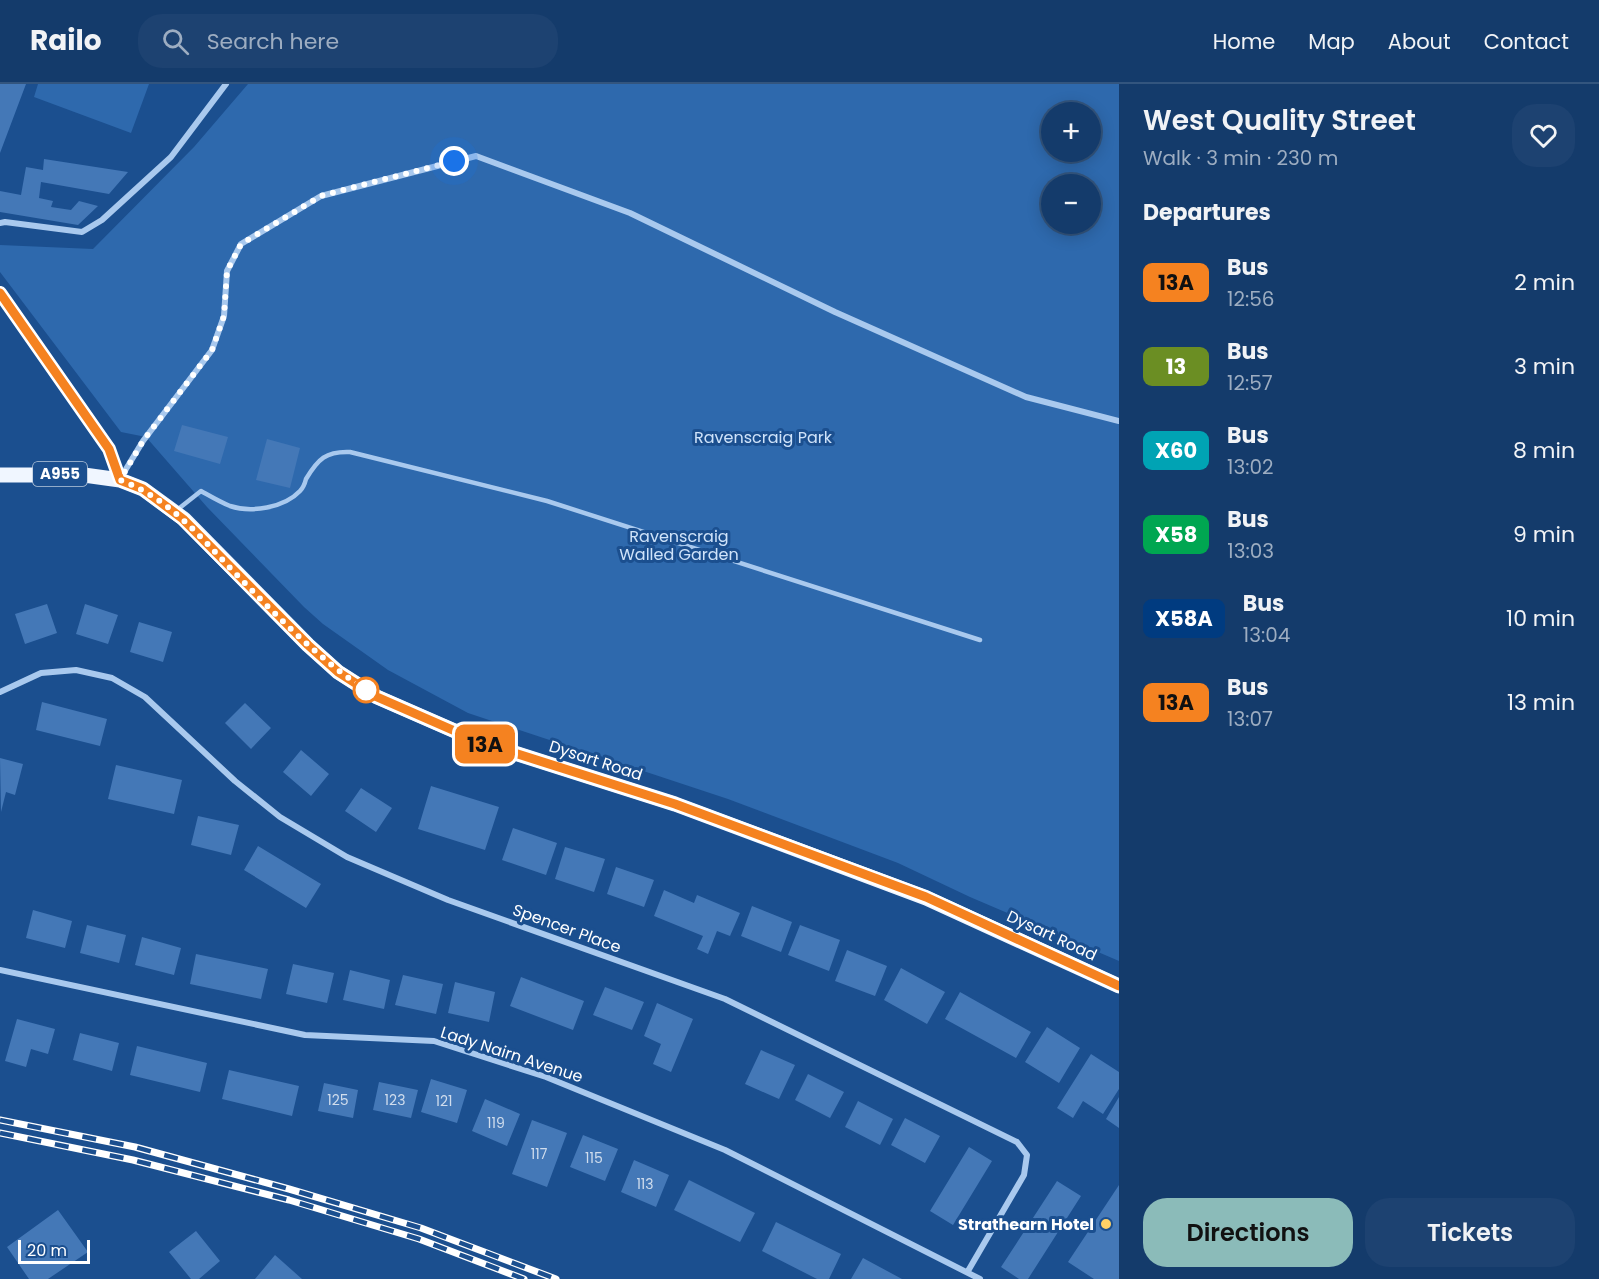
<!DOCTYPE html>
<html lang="en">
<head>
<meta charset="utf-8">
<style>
  :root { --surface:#143b6b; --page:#1d4271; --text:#f1f3f6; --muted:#9dadc1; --line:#33557e; --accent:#8bbbb9 }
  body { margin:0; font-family:Poppins,sans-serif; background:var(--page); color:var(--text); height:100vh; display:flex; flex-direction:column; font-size:22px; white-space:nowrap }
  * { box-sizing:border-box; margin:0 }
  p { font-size:20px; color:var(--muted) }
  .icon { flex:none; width:33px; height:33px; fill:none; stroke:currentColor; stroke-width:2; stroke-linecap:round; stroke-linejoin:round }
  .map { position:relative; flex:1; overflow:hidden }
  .drawer { display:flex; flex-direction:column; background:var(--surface); width:480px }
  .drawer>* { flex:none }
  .badge { padding:0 12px; border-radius:9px; font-size:21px; line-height:39px }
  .controls { position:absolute; left:1041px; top:18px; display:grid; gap:12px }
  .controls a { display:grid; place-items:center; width:60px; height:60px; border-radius:50%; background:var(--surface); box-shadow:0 3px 15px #0003,0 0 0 2px var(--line); font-size:30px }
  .scale { position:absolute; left:18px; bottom:15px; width:72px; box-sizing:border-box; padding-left:6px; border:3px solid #fff; border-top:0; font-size:16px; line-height:21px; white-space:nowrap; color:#fff; -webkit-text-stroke:4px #1b4f8f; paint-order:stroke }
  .you { position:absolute; width:30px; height:30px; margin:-15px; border:4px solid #fff; border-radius:50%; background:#1a73e8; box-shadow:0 0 0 9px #1a73e833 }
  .map>.badge { position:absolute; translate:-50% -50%; box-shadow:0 0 0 3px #fff }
  h2 { padding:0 24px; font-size:22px; line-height:54px }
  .round { display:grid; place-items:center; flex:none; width:63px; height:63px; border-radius:24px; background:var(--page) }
  .overview { display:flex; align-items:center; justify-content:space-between; height:102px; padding:0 24px }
  h1 { font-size:28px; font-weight:600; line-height:45px }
  .button { display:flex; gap:12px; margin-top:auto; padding:12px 24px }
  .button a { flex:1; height:69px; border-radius:24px; background:var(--accent); color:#111; font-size:24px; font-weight:600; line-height:69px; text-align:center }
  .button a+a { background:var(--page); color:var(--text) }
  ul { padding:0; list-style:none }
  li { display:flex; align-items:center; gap:18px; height:84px; padding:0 24px }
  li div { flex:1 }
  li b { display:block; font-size:22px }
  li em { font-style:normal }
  li .badge { min-width:66px; font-weight:700; text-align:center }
  header { display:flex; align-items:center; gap:36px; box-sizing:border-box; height:84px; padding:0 30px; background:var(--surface); border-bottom:2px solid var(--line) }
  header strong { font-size:28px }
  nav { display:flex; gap:33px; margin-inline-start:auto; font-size:21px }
  .search { width:420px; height:54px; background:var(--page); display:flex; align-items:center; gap:15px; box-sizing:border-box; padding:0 21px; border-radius:24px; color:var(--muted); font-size:22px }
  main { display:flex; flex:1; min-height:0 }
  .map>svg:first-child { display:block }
  .green { fill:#2e69ad; fill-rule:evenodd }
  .building { fill:#4478b7 }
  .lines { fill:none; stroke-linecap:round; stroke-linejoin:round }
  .lane { stroke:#a9c9ee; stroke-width:4.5 }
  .street { stroke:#a9c9ee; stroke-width:6 }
  .primary { stroke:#f0f6ff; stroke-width:15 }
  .rail-casing { stroke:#fff; stroke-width:7 }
  .rail { stroke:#1b4f8f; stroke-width:4.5; stroke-dasharray:14; stroke-linecap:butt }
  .line-casing { stroke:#fff; stroke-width:14 }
  .line { stroke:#f58220; stroke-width:9 }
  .walk { stroke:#fff; stroke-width:6; stroke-dasharray:0 10.8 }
  .stop-dot { fill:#fff; stroke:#f58220; stroke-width:3 }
  .poi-dot { fill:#ffd166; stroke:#1b4f8f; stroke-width:2 }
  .labels { text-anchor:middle; stroke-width:6; stroke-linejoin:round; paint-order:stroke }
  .number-label { font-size:14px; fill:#d0dded }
  .shield { fill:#1b4f8f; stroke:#bbcadd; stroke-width:1.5 }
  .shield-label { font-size:15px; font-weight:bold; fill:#fff }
  .park-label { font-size:16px; fill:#cfe3fa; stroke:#1b4f8f }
  .street-label { font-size:16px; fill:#fff; stroke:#1b4f8f }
  .poi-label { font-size:16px; font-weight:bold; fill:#fff; stroke:#1b4f8f; text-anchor:end }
</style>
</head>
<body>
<header>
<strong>Railo</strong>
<div class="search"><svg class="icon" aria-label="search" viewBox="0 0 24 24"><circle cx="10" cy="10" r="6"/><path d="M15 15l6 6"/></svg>Search here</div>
<nav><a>Home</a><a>Map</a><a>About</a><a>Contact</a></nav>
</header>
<main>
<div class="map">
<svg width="1119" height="1195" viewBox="0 0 1119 1195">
  <rect width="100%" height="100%" fill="#1b4f8f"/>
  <path class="green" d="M38 0H149L131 49 34 13Z
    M248 0H1119V877L970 813 898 779 728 715 468 629 388 586 323 540 304 523 207 423 146 353 121 348 0 188V161L93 165 194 63ZM1052 28H1090V68H1052ZM1052 100H1090V140H1052Z"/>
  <path class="building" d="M0 0H26L0 69Z
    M44 75 128 88 109 110 41 98 39 114 53 117 51 123 71 126 79 117 98 122 78 141 0 128V107L21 111 26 83 43 86Z
    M182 341 228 353 220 380 174 367Z
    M267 355 300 364 290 404 256 396Z
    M47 520 57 549 25 560 15 530Z
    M85 520 118 531 108 560 76 550Z
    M139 538 172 548 163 578 130 568Z
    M42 618 107 635 100 662 36 646Z
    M245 619 271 644 251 665 225 639Z
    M301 666 329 690 311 712 283 688Z
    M0 674 23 680 15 711 6 708 1 728Z
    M116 681 182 696 174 730 108 715Z
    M431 702 499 723 485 766 418 745Z
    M361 704 392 724 376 748 345 727Z
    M198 732 239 741 231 771 191 761Z
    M513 744 557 759 546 791 502 776Z
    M258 762 321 800 306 824 244 786Z
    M565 763 605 775 594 808 555 795Z
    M616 783 654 796 644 823 607 810Z
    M664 806 694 819 697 811 740 829 730 852 717 847 708 870 697 865 703 852 654 832Z
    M752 822 792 838 781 868 741 852Z
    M33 826 72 837 65 864 26 854Z
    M87 841 126 851 119 879 80 869Z
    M800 841 840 856 829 887 788 871Z
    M142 853 181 864 174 891 135 881Z
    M847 866 887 882 875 912 835 897Z
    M196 870 268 885 261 915 190 900Z
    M293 880 334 889 327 919 286 910Z
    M901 884 945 908 927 940 884 916Z
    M350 886 390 896 384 925 343 916Z
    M403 891 443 900 436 930 395 921Z
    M521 893 584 917 573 946 510 922Z
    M455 898 495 908 489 938 448 929Z
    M605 903 644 918 632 946 593 931Z
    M960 908 1031 948 1016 974 945 935Z
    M657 919 693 935 671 988 653 980 661 960 644 952Z
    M17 935 55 945 48 970 31 965 26 983 5 977Z
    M1047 943 1080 964 1059 999 1025 978Z
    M80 949 119 959 112 987 73 976Z
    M137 962 207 979 200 1008 130 991Z
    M761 966 795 981 779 1015 745 1000Z
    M1091 970 1119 988V1005L1103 1030 1083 1017 1073 1034 1057 1024Z
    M229 986 299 1002 292 1032 222 1015Z
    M808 990 844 1008 830 1034 795 1016Z
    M431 995 467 1006 457 1039 421 1028Z
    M379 998 418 1006 411 1034 373 1026Z
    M324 999 358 1006 353 1034 318 1027Z
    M1119 1013V1044L1106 1035Z
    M485 1015 520 1030 507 1062 472 1047Z
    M858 1017 893 1035 880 1061 845 1043Z
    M905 1034 940 1052 925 1079 891 1061Z
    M532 1036 567 1049 547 1103 512 1090Z
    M583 1051 618 1065 605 1097 570 1083Z
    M969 1063 992 1077 953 1141 930 1127Z
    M634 1076 669 1091 656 1123 621 1108Z
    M689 1096 755 1129 740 1158 674 1126Z
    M1057 1097 1081 1112 1028 1195H1019L1001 1183Z
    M1119 1101V1195H1094L1068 1178Z
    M58 1126 88 1168 48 1195H29L7 1163Z
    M776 1138 841 1170 829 1195H817L762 1167Z
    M196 1147 220 1177 199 1195H191L169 1168Z
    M275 1171 302 1195H255Z
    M863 1174 902 1195H851Z"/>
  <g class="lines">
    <path class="lane" d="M177 426 201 407C210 412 220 418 230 422 251 429 284 424 300 407 303 404 305 399 306 395 318 375 326 367 350 368L547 417 980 556"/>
    <path class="street" d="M0 139 5 138 82 148 102 136 171 73 226 0
      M0 209 109 365 120 395
      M120 395 143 357 212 266 224 232 227 187 241 160 321 112 476 72 630 129 835 228 1026 313 1119 337
      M0 608 41 589 76 586 112 594 145 613 235 697 280 733 347 773 448 816 725 915 1017 1058 1027 1071 1024 1091 968 1187
      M0 886 305 951 434 957 546 993 725 1066 980 1195"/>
    <path class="primary" d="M0 391H84L120 396 143 405 184 435 308 561 338 588 377 613 480 658 675 720 926 814 1119 902"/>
    <g class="rail-casing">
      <path id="rail" d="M0 1036 135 1063 289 1105 421 1144 556 1195
        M0 1049 133 1076 289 1116 419 1155 524 1195"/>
    </g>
    <use href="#rail" class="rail"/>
  </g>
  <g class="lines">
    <g class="line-casing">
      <path id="line" d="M0 209 109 365 120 396 143 405 183 435 308 561 338 588 377 613 480 658 675 720 926 813 1119 902"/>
    </g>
    <use href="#line" class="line"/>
    <path class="walk" d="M366 606C316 573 275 530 233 487 198 450 168 414 120 396L143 357 212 266 224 232 227 187 241 160 321 112 454 77"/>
  </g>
  <circle class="stop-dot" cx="366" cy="606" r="12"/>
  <circle class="poi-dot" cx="1106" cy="1140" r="6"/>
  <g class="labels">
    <g class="number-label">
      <text x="338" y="1021">125</text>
      <text x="395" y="1021">123</text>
      <text x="444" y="1022">121</text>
      <text x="496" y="1044">119</text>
      <text x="539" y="1075">117</text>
      <text x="594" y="1079">115</text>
      <text x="645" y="1105">113</text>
    </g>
    <rect class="shield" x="33" y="378" width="54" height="24" rx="4.5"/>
    <g class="shield-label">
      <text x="60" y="395">A955</text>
    </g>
    <g class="park-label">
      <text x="763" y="359">Ravenscraig Park</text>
      <text x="679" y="458">Ravenscraig<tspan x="679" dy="18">Walled Garden</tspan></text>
    </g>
    <g class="street-label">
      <text transform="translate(596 676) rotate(18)" y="6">Dysart Road</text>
      <text transform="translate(567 844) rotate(20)" y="6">Spencer Place</text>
      <text transform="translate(1052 851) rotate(25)" y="6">Dysart Road</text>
      <text transform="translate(512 970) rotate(18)" y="6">Lady Nairn Avenue</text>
    </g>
    <g class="poi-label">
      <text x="1094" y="1146">Strathearn Hotel</text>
    </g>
  </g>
</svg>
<div class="controls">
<a>+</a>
<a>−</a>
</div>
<div class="scale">20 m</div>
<div class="you" style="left:454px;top:77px"></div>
<b class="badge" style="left:485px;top:660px;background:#f58220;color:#111">13A</b>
</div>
<section class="drawer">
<div class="overview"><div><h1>West Quality Street</h1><p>Walk · 3 min · 230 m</p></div><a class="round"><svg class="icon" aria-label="heart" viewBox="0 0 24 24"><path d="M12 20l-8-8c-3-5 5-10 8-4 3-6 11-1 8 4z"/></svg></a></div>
<h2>Departures</h2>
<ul>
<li><span class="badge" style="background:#f58220;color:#111">13A</span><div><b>Bus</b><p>12:56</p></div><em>2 min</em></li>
<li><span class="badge" style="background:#6b8e23;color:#fff">13</span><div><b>Bus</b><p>12:57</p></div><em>3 min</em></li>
<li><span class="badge" style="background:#00a3b4;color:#fff">X60</span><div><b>Bus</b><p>13:02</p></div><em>8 min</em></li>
<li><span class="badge" style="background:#00a651;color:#fff">X58</span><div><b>Bus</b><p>13:03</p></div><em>9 min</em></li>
<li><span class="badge" style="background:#003b80;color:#fff">X58A</span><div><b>Bus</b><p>13:04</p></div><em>10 min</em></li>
<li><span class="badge" style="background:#f58220;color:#111">13A</span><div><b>Bus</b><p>13:07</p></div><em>13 min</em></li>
</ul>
<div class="button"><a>Directions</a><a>Tickets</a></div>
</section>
</main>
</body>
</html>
